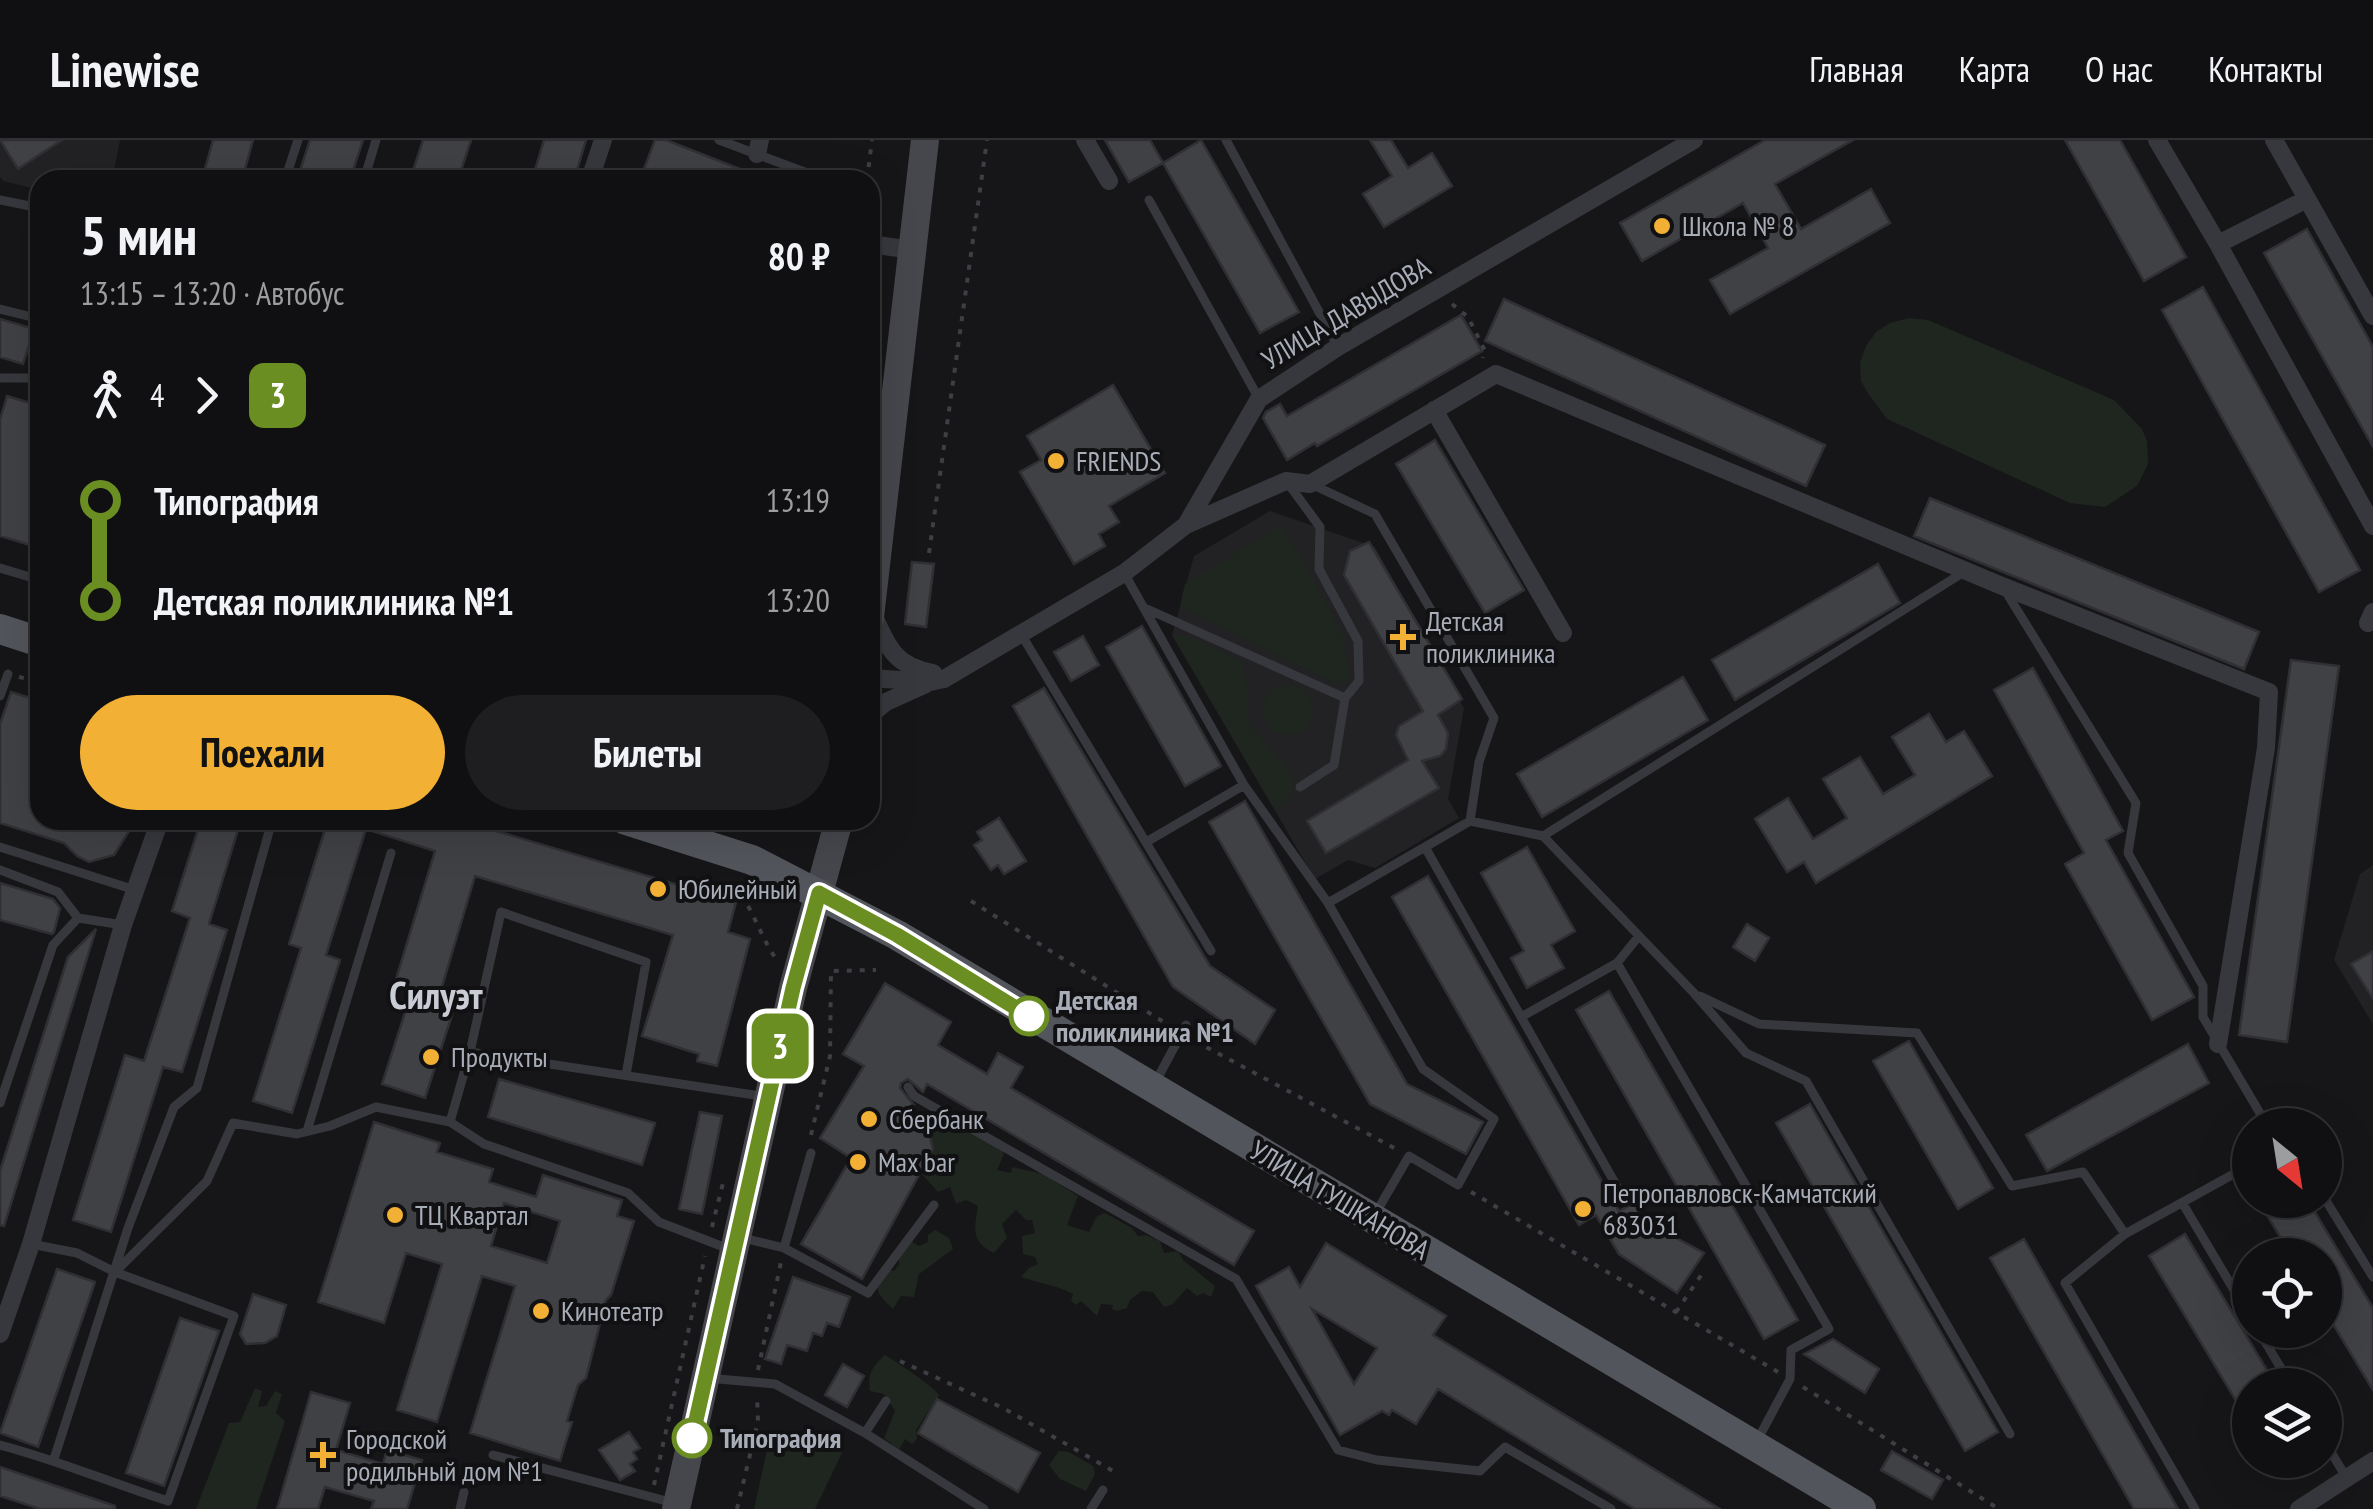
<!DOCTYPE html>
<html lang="ru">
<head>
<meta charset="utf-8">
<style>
  :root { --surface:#101012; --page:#1e1e20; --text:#f1f3f6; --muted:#9c9d9f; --line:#303032; --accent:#f2b134 }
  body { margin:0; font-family:"PT Sans Narrow",sans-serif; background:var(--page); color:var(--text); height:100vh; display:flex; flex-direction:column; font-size:38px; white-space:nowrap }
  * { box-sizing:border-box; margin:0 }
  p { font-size:32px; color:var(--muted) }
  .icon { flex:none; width:55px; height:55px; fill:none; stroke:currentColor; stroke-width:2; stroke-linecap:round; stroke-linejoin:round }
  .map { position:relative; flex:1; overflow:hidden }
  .panel { position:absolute; left:30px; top:30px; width:850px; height:660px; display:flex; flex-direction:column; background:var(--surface); border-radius:30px; box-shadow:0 10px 40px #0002,0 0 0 2px var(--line) }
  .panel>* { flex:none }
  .badge { padding:0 20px; border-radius:15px; font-size:35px; line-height:65px }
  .needle { width:65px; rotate:150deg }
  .buttons { position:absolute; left:2232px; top:968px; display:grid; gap:20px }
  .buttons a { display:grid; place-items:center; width:110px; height:110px; border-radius:50%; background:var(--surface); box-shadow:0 10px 40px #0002,0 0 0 2px var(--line); font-size:50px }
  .map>.badge { position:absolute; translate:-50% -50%; box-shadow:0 0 0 5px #fff }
  .legs { display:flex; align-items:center; gap:15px; height:110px; padding:0 50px; font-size:32px }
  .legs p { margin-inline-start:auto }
  .head { display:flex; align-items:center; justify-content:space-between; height:170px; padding:0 50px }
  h1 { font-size:55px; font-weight:700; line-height:75px }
  .cta { display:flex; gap:20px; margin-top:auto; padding:20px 50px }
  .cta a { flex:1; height:115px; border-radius:60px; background:var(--accent); color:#111; font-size:40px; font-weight:700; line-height:115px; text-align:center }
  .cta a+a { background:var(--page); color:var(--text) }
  ul { padding:0 50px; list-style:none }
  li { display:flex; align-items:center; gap:35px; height:100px; font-size:38px }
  li i { display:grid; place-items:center; width:15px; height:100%; margin:0 12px; background:currentColor }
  li i::after { content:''; width:25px; height:25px; margin:-12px; border:8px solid; border-radius:50%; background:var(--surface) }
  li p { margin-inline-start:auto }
  li:first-child i { background:linear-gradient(#0000 50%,currentColor 0) }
  li:last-child i { background:linear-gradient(currentColor 50%,#0000 0) }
  header { display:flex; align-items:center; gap:60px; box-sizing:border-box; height:140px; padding:0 50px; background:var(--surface); border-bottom:2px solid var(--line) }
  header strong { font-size:48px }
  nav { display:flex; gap:55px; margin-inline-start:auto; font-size:35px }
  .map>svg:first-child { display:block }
  .built { fill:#222225 }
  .green { fill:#1e261f }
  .building { fill:#404145; stroke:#303034; stroke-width:2.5; fill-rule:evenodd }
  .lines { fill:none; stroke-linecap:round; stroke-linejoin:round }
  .path { stroke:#3d3f44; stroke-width:4; stroke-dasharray:5 8; stroke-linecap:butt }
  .lane { stroke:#37383d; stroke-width:9 }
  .street { stroke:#37383d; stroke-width:18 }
  .secondary { stroke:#45474d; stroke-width:28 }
  .primary { stroke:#53555c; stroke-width:30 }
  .line-1-casing { stroke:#fff; stroke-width:22 }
  .line-1 { stroke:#6b8e23; stroke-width:15 }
  .poi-dot { fill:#f2b134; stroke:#111113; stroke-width:4 }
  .stop-1-dot { fill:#fff; stroke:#6b8e23; stroke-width:5 }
  .labels { text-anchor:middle; stroke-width:8; stroke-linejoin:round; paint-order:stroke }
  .poi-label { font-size:28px; fill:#a8adb8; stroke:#111113; text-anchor:start }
  .street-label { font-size:28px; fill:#a8adb8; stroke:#111113 }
  .stop-label { font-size:28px; font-weight:bold; fill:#a8adb8; stroke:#111113; text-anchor:start }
  .district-label { font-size:38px; font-weight:bold; fill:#c9ccd4; stroke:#111113 }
</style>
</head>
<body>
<header>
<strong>Linewise</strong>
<nav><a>Главная</a><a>Карта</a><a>О нас</a><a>Контакты</a></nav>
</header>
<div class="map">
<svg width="2373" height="1369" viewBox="0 0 2373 1369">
  <rect width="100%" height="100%" fill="#161618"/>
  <path class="built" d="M0 0H120L112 40H40V50L3 41 0 37Z
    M1270 371 1375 407 1464 568 1448 659 1459 678 1375 728 1348 720 1315 739 1172 495 1194 416Z
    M2373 725V884L2334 820 2360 734Z"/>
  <path class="green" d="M1909 178 1928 180 2114 260 2142 289 2147 301 2148 324 2137 346 2105 367 2070 363 1887 279 1867 252 1861 241 1860 223 1866 206 1876 192 1890 183Z
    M1282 385 1343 494 1350 542 1334 543 1180 466 1185 444Z
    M1172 495 1188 496 1241 521C1244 531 1247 542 1247 552 1248 563 1245 572 1250 583 1259 607 1324 640 1275 670Z
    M1263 570a25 25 0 1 1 50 0a25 25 0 1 1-50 0Z
    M941 976 1001 1009 1004 1014 997 1030 1011 1033 1012 1027 1043 1034 1078 1056 1067 1085 1089 1092 1097 1076 1105 1073 1132 1088 1138 1096 1146 1095 1160 1101 1164 1113 1178 1111 1183 1120 1215 1146 1211 1157 1203 1153 1197 1156 1187 1148 1173 1164 1164 1167 1153 1152 1142 1151 1130 1160 1127 1168 1117 1171 1112 1169 1113 1165 1101 1164 1097 1176 1081 1161 1076 1165 1071 1161 1073 1154C1057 1145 1038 1143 1021 1137L1029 1128 1038 1124 1035 1117 1023 1114 1022 1096 1035 1093 1032 1080H1026L1016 1070 1002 1084 1007 1098 994 1113C971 1102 974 1089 978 1066L966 1060 956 1064 950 1047 938 1052 920 1032 933 1009 927 993 926 980Z
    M935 1090 949 1098 953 1109 919 1134 914 1157 901 1156 893 1169C877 1154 872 1149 884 1128L894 1131 899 1125V1121L891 1117 912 1102 919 1106 928 1102V1095Z
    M885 1215C899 1224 931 1244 939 1255L916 1290 917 1299 912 1304 905 1299 899 1310 884 1298 895 1271 884 1254 870 1251C867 1234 872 1227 885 1215Z
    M255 1248 262 1251 258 1267 266 1266 275 1251 282 1254 276 1273 285 1281 256 1369H196L229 1283 240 1282Z
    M816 1294 845 1307 815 1369H754L769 1301Z
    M1059 1311 1069 1312 1093 1326 1095 1334 1086 1351 1060 1339 1049 1325Z"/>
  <path class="building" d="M0 0H62L18 29Z
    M213 0H253L242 40H202Z
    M310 0H363L350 40H297Z
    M423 0H471L458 40H410Z
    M544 0H586L574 40H532Z
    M655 0H666L768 40H657L642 34Z
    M1105 0H1150L1163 23 1129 42Z
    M1201 0 1299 172 1260 193 1163 23Z
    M1370 0H1391L1408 28 1432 13 1452 46 1384 87 1363 54 1392 36Z
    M1765 0H1853L1775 44 1801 89 1871 49 1890 83 1730 174 1710 140 1768 108 1743 63 1642 121 1620 83Z
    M2065 0H2120L2186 117 2144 141Z
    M2307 89 2373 207V307L2264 113Z
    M2203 147 2360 430 2319 452 2162 170Z
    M1504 159 1825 305 1806 346 1485 201Z
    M1461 175 1482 211 1317 306 1315 303 1287 320 1263 278 1266 272 1280 264 1287 276Z
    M0 179 34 189 23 224 0 217Z
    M1113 245 1165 333 1109 366 1119 382 1099 394 1105 406 1074 424 1020 332 1041 320 1027 296Z
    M7 256 40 266V408L0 396V280Z
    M1435 300 1524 450 1485 473 1396 324Z
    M1930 358 2259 492 2244 529 1914 396Z
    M1369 402 1462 559 1438 575 1448 593 1446 609 1440 616 1422 621 1439 648 1326 713 1307 681 1408 620 1396 595 1399 586 1423 571 1344 435 1350 411Z
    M912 422 934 424 926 487 905 484Z
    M1878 424 1900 463 1735 560 1712 520Z
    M1142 486 1221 626 1185 646 1106 507Z
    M1083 496 1099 525 1071 541 1054 512Z
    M2291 520 2339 526 2287 902 2239 895Z
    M2033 528 2123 691 2106 700 2194 857 2152 880 2065 724 2084 713 1994 550Z
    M1683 537 1708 580 1542 677 1517 634Z
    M1044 548 1210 826 1275 870 1255 904 1173 847 1013 566Z
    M11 552 40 561V680H136L114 715 89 722 77 716 64 703 0 683V584Z
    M1929 574 1946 602 1964 591 1992 636 1816 743 1804 722 1787 732 1755 679 1788 658 1813 699 1847 678 1823 639 1860 617 1883 654 1915 635 1892 597Z
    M1245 661 1407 944 1483 982 1466 1014 1370 964 1209 682Z
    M999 678 1026 721 1004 734 998 725 991 730 974 705 982 700 977 692Z
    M201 680H241L209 784 227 790 182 932 163 927 111 1092 73 1080 125 915 144 921 190 778 172 771Z
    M328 680H459L736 762 728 792 750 799 717 926 697 921 699 914 642 896 673 795 475 736 438 860 455 866 425 958 382 944 412 851 394 846 435 711 366 689 326 815 340 820 292 973 253 961 301 808 289 804Z
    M1527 707 1575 791 1551 805 1564 828 1527 848 1511 818 1524 811 1481 733Z
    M1428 736 1619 1071 1635 1063 1643 1080 1704 1113 1677 1153 1619 1114 1596 1075 1579 1085 1392 757Z
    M0 743 53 759 60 768 54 792 52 794 0 780Z
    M1747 784 1769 798 1755 821 1733 807Z
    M96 789 4 1086 0 1085V1031L68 817Z
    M2373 811V859L2351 824Z
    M885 843 951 882 938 905 987 934 998 913 1023 927 1011 948 1254 1091 1234 1125 927 944 923 952 908 939 901 943 900 948 914 965 904 982 930 997 933 1009 862 1139 801 1104 851 1018 820 998 864 926 843 914Z
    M1609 851 1798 1180 1764 1199 1576 870Z
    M1909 901 1993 1048 1958 1069 1873 921Z
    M2188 904 2209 943 2047 1031 2026 995Z
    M499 939 655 983 642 1025 488 977Z
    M1810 964 1998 1292 1965 1311 1776 983Z
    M700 972 722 976 702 1074 679 1069Z
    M374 982 440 1003 437 1012 493 1029 489 1042 536 1057 543 1035 622 1060 617 1076 634 1081 611 1155 606 1160 586 1238 578 1245 567 1281 572 1282 560 1321 470 1293 515 1146 482 1136 437 1282 397 1270 442 1124 406 1113 384 1183 318 1162ZM504 1063 560 1081 547 1123 491 1106Z
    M2258 1060H2308L2328 1094 2373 1168V1250L2325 1171V1115H2291Z
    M2185 1094 2276 1245H2250V1284L2149 1116Z
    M2024 1099 2178 1369H2134L1990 1118Z
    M1326 1103 1446 1176 1433 1195 1720 1369H1635L1438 1249 1416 1284 1392 1270 1389 1275 1382 1271 1340 1295 1256 1146 1289 1127 1300 1147ZM1312 1169 1377 1208 1354 1244Z
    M57 1129 95 1142 38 1307 0 1293Z
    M793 1137 850 1157 839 1187 827 1183 822 1196 813 1193 807 1211 787 1205 781 1224 765 1219Z
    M253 1154 286 1165 277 1196 265 1203 246 1204 240 1194Z
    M180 1178 219 1191 164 1346 126 1333Z
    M1833 1199 1879 1229 1865 1253 1804 1214Z
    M843 1224 864 1236 847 1267 825 1255Z
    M311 1252 350 1263 336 1310 383 1324 387 1310 422 1320 407 1369H371L374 1361 325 1347 318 1369H277Z
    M937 1259 1040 1313 1018 1352 918 1293Z
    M629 1292 640 1308 633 1312 637 1319 630 1324 635 1331 620 1340 599 1310Z
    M1892 1311 1943 1340 1932 1359 1881 1330Z
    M0 1327 115 1366V1369H40L0 1356Z"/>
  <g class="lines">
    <path class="path" d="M867 40 872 0
      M1452 164 1468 177 1485 211 1483 218
      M929 413 987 0
      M19 537 40 542
      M741 755C756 776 762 800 777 820
      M971 761 1170 886
      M1195 901 1398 1010
      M811 995 830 916 831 831 876 830
      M1471 1052 1778 1232
      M712 1087 723 1043
      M1676 1172 1702 1134
      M900 1221 1003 1268 1115 1332
      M758 1230 781 1122
      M1803 1247 1999 1369
      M654 1345 705 1116
      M737 1369 758 1281 757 1255"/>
    <path class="lane" d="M719 0 826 40
      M1226 0 1338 207
      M285 40 298 0
      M364 40 376 0
      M0 60 40 68
      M1149 60 1259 259
      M0 169 40 179
      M0 238H40
      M1311 344 1375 374 1494 578 1479 622 1470 681
      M0 428 40 440
      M1124 433 1244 645 1328 763 1423 929 1494 979 1458 1045 1409 1016 1374 1076
      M2006 452 2136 663 2128 713 2203 846V877L2267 985
      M1147 469 1345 558 1359 541 1358 501 1319 429 1320 387 1287 342
      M1021 494 1211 811
      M0 556 8 534
      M1300 647 1334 625 1345 558
      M1543 696 1964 432
      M1148 701 1244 645
      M0 707 135 750
      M1425 707 1624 1059
      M0 730 58 752 78 778
      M1328 763 1470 681 1543 696 1693 852 1746 913 1806 941 2010 1294
      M1639 796 1617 823 1829 1189 1791 1210 1790 1239 1758 1299
      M1700 856 1759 884 1917 893 2012 1046 2083 1032 2125 1094
      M1521 877 1617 823
      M470 912 501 772 646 822 626 935
      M1156 941 1186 885
      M908 947 914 956 1236 1139 1338 1310 1377 1320 1480 1331 1505 1307 1611 1369
      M0 963 53 805 78 778 123 785
      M450 982 470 912 767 957
      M307 991 391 713
      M2325 1059 2373 1137
      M2183 1064 2250 1177
      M739 1097 784 1108 868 1153 934 1065
      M784 1108 811 1013
      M115 1132 207 1041 233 983 297 994 330 986 376 967 450 982 484 1004 628 1053 659 1082 729 1109
      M2258 1190 2291 1245
      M707 1238 775 1244 865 1293 984 1369
      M865 1293 886 1261
      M2325 1302 2346 1337
      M0 1305C58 1320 111 1343 168 1361L234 1176 115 1132 77 1113 31 1104
      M493 1315 674 1363
      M54 1319 128 1088 174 967 197 948 270 688
      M460 1369 464 1352
      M1091 1369 1103 1350
      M2195 1369 2065 1143 2125 1094 2250 1025"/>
    <path class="street" d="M1085 0 1109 41
      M2157 0 2218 104
      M2274 0 2373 176
      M757 14 760 0
      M600 40 591 36 603 0
      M2307 59 2218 104 2373 386
      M870 104 912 110
      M1434 270 1563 493
      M1186 385 1286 341 1310 344 1496 234 2002 446 2269 552 2266 608 2218 904
      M871 470C887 504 892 526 933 533
      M2368 483 2373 472
      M870 538 930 542 944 539 1124 433 1186 385 1259 259 1338 207 1694 0
      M870 575 886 562 926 544
      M0 1194 31 1104 123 785 160 680
      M2299 1369 2373 1321"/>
    <path class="secondary" d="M870 477 925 0
      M676 1369 793 848 839 680"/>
    <path class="primary" d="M0 489 40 502
      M626 680 752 720 897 795 1861 1369"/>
  </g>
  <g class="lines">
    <g class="line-1-casing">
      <path id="line-1" d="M692 1298 793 848 819 753 897 795 1029 876"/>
    </g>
    <use href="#line-1" class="line-1"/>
  </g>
  <g class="poi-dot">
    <circle cx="1662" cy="86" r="10"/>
    <circle cx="1056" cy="321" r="10"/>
    <path d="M1398 482h10v10h10v10h-10v10h-10v-10h-10v-10h10z"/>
    <circle cx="658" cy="749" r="10"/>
    <circle cx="431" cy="917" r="10"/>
    <circle cx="869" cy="979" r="10"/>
    <circle cx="858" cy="1022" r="10"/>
    <circle cx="1583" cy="1069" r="10"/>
    <circle cx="395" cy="1075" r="10"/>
    <circle cx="541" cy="1171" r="10"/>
    <path d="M318 1300h10v10h10v10h-10v10h-10v-10h-10v-10h10z"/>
  </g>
  <g class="stop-1-dot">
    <circle cx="1029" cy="876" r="18"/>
    <circle cx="692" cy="1298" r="18"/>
  </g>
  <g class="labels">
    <g class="poi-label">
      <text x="1682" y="96">Школа № 8</text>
      <text x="1076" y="331">FRIENDS</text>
      <text x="1426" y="491">Детская<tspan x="1426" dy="32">поликлиника</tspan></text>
      <text x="678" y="759">Юбилейный</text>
      <text x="451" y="927">Продукты</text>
      <text x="889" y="989">Сбербанк</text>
      <text x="878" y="1032">Max bar</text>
      <text x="1603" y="1063">Петропавловск-Камчатский<tspan x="1603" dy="32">683031</tspan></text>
      <text x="415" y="1085">ТЦ Квартал</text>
      <text x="561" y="1181">Кинотеатр</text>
      <text x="346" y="1309">Городской<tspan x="346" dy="32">родильный дом №1</tspan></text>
    </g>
    <g class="street-label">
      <text transform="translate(1346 173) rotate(-31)" y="10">УЛИЦА ДАВЫДОВА</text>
      <text transform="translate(1340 1060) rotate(31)" y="10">УЛИЦА ТУШКАНОВА</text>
    </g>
    <g class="stop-label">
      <text x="1056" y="870">Детская<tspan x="1056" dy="32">поликлиника №1</tspan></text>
      <text x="720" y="1308">Типография</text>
    </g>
    <g class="district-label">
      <text x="436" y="869">Силуэт</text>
    </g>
  </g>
</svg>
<div class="buttons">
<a><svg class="needle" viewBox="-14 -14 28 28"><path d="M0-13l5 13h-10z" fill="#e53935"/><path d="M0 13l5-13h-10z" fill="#9c9d9f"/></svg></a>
<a><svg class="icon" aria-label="locate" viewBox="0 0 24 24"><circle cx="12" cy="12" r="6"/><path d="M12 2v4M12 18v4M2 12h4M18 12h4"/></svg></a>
<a><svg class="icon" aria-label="layers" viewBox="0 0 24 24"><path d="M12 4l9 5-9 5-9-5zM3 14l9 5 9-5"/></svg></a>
</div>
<b class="badge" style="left:780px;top:906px;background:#6b8e23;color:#fff">3</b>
<section class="panel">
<div class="head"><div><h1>5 мин</h1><p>13:15 – 13:20 · Автобус</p></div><b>80 ₽</b></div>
<div class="legs"><svg class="icon" aria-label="walk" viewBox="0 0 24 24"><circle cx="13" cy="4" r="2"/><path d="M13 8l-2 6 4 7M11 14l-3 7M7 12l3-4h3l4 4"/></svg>4<svg class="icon" aria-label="forward" viewBox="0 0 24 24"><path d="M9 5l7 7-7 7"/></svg><b class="badge" style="background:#6b8e23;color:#fff">3</b></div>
<ul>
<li><i style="color:#6b8e23"></i><b>Типография</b><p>13:19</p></li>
<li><i style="color:#6b8e23"></i><b>Детская поликлиника №1</b><p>13:20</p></li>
</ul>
<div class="cta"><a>Поехали</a><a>Билеты</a></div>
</section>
</div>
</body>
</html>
